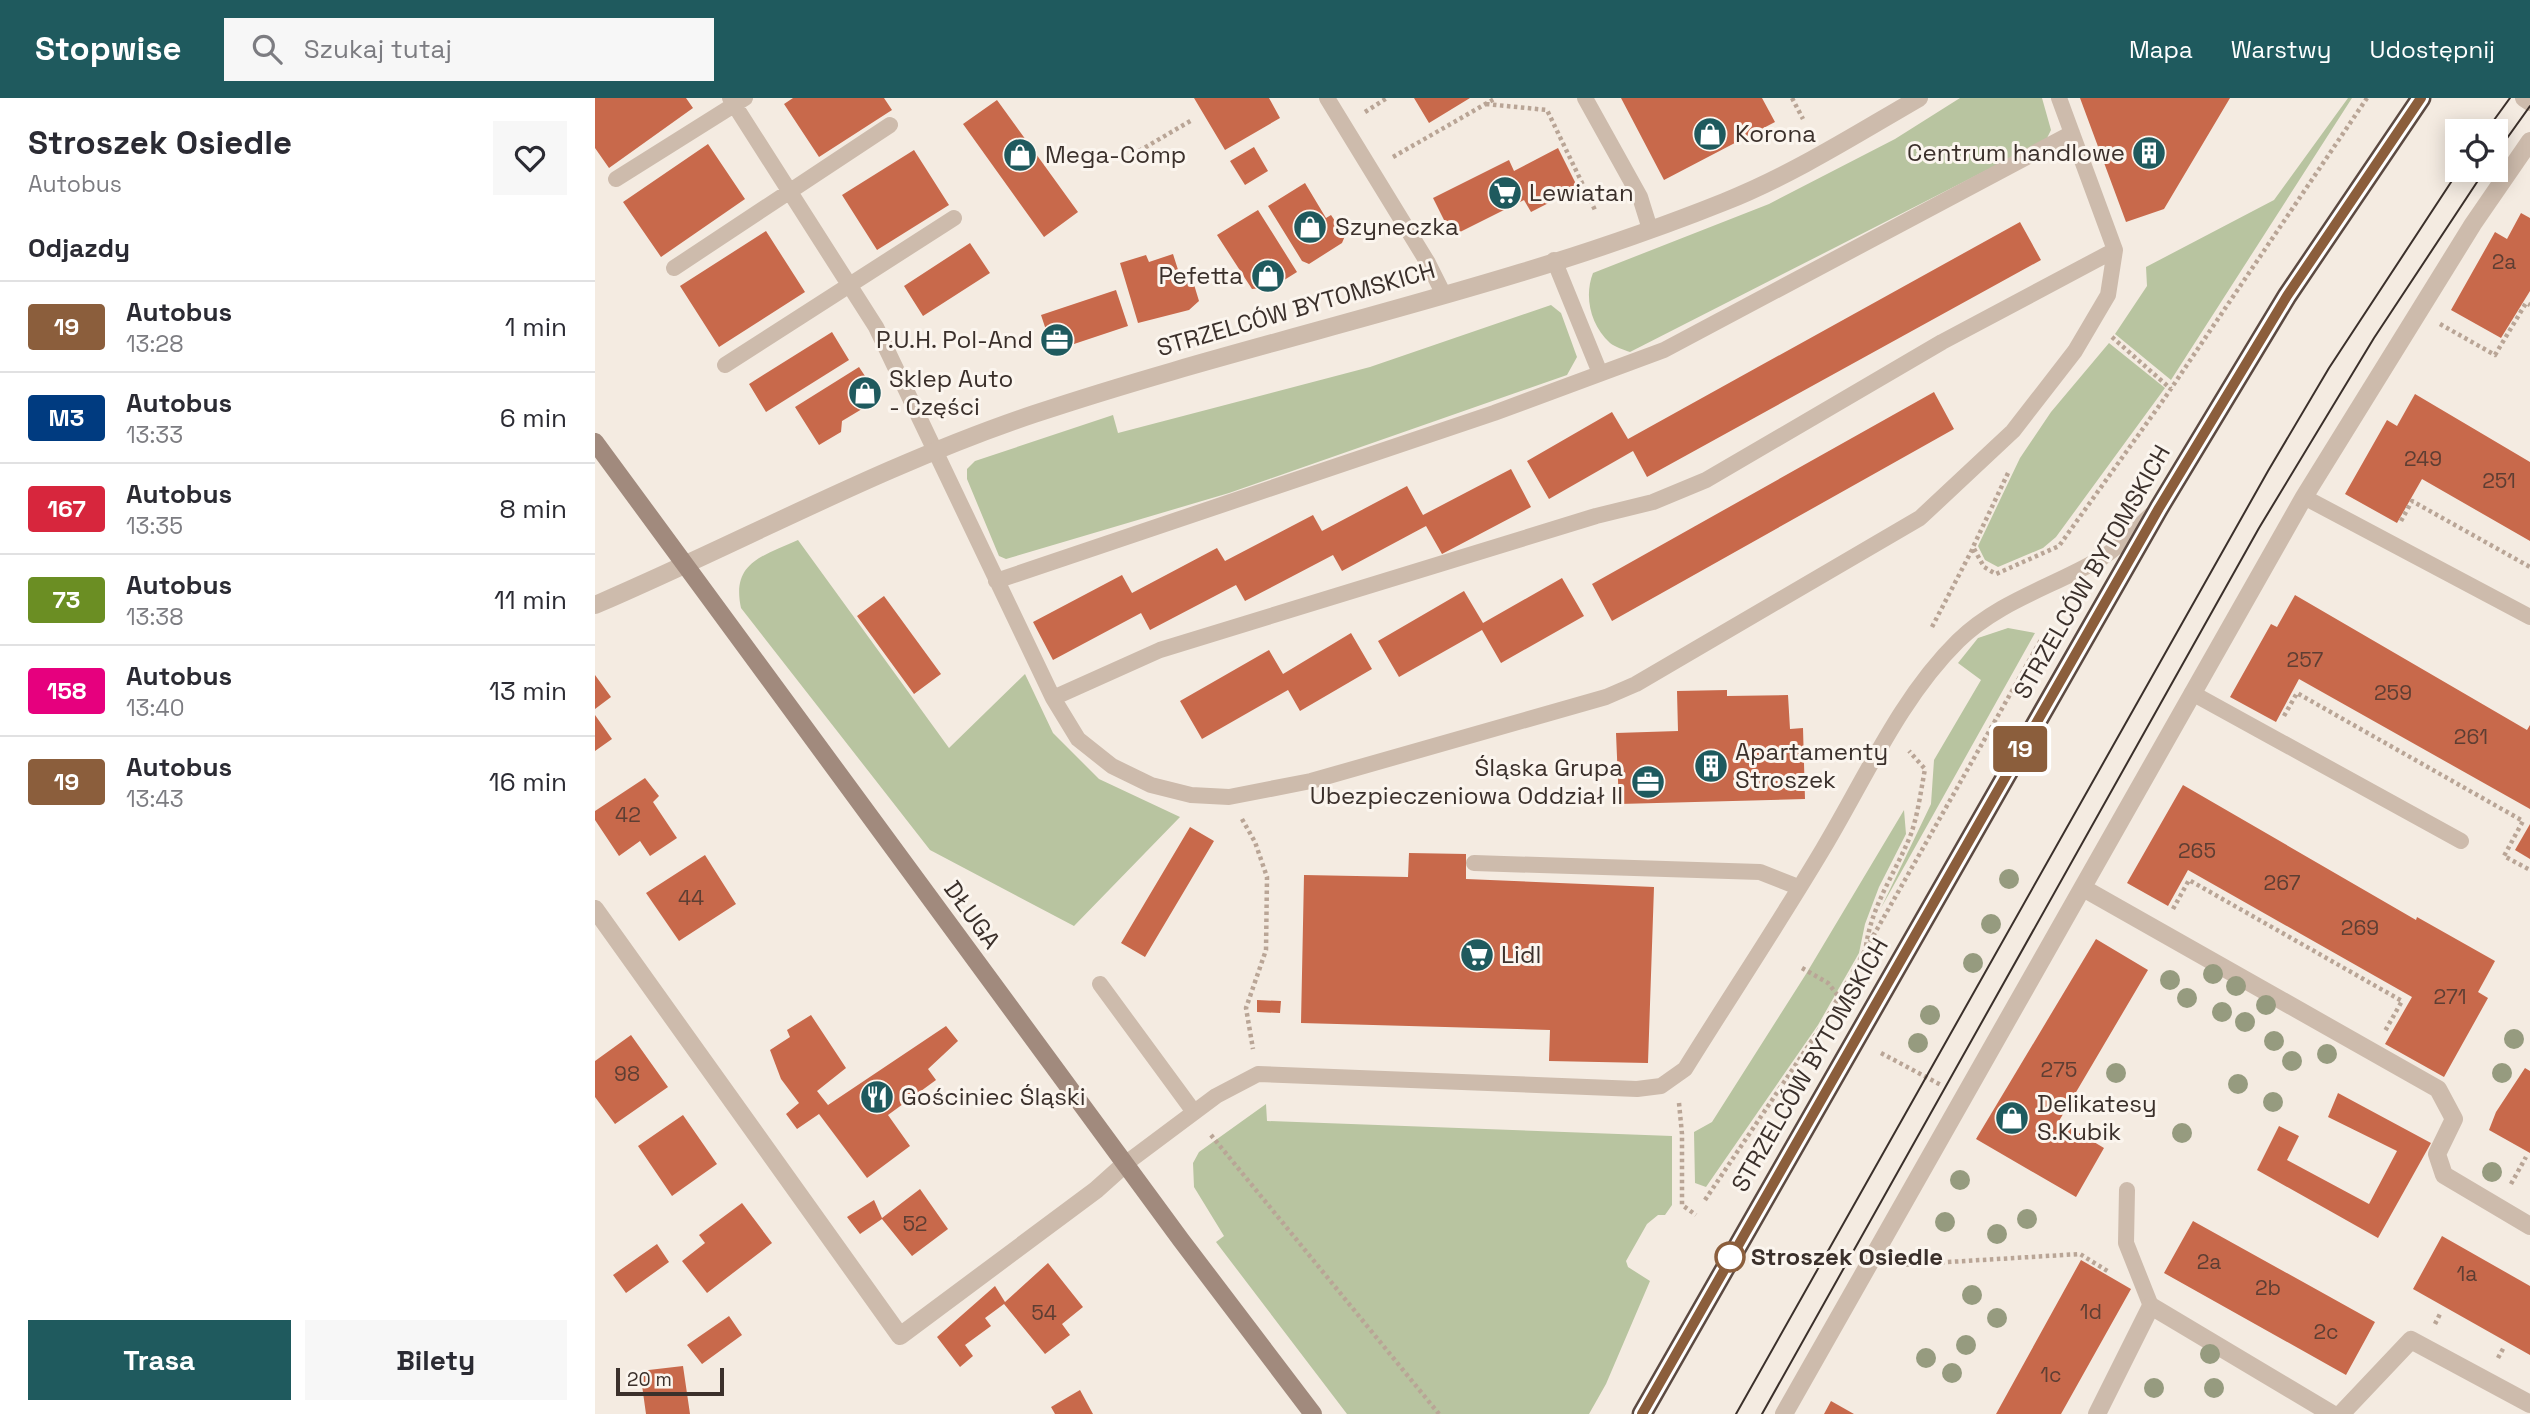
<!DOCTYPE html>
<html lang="pl">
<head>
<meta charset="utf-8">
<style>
  :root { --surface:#fff; --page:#f7f7f7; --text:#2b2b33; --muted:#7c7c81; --line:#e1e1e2; --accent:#1f5a5e }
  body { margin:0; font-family:"Space Grotesk",sans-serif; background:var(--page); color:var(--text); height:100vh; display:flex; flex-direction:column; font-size:26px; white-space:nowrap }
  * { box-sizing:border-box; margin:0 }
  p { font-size:23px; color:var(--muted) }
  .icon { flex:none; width:38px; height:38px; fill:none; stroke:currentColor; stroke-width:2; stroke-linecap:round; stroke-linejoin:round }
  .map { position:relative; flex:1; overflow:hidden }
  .sheet { display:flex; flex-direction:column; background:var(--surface); width:595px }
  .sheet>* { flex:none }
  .badge { padding:0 14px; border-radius:5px; font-size:24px; line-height:46px }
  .fabs { position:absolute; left:1850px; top:21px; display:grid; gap:14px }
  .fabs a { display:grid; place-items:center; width:63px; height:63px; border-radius:0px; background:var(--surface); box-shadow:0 4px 18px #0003; font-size:35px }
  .scale { position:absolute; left:21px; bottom:18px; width:108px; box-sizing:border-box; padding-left:7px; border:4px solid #3b302b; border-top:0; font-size:19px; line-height:24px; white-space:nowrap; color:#3b302b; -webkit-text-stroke:5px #fbf5ee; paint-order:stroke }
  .map>.badge { position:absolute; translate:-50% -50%; box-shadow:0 0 0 4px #fff }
  h2 { padding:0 28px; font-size:26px; line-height:63px }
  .round { display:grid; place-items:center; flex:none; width:74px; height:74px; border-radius:0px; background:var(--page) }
  .summary { display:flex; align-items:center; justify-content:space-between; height:119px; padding:0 28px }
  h1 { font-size:33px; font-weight:700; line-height:52px }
  .cta { display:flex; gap:14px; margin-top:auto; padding:14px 28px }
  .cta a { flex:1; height:80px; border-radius:0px; background:var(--accent); color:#fff; font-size:28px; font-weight:700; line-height:80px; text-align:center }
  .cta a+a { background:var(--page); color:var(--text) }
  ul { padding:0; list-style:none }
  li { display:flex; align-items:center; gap:21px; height:91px; padding:0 28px; border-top:2px solid var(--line) }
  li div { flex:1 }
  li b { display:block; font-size:26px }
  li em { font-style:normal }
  li .badge { min-width:77px; font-weight:700; text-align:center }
  header { display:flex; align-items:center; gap:42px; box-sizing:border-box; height:98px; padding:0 35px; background:var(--accent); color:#fff }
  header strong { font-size:33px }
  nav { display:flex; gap:38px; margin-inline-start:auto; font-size:24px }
  .search { width:490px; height:63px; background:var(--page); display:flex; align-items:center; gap:18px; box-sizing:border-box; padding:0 24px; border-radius:0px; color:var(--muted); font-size:26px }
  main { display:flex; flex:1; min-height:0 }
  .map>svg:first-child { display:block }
  .green { fill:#b8c4a0 }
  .building { fill:#c8694b }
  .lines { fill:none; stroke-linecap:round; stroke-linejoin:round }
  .path { stroke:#b9a596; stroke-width:4.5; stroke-dasharray:3.5 3.5; stroke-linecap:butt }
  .lane { stroke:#cdbbac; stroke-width:16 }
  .street { stroke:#cdbbac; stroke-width:18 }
  .secondary { stroke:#a18a7d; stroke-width:18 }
  .highway { stroke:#5c4a42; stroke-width:21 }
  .tram { stroke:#3b302b; stroke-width:2 }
  .tree { fill:#969b7f }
  .line-casing { stroke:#fff; stroke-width:16 }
  .line { stroke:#8b5e3c; stroke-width:10 }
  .stop-dot { fill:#fff; stroke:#8b5e3c; stroke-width:3.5 }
  .labels { text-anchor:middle; stroke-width:6; stroke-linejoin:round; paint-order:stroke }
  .number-label { font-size:21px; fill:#5e3e33 }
  .poi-label { font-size:24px; fill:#3b302b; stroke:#fbf5ee; text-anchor:start }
  .street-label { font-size:24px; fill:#3b302b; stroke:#fbf5ee }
  .stop-label { font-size:24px; font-weight:bold; fill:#3b302b; stroke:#fbf5ee; text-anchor:start }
</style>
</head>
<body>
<header>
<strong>Stopwise</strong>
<div class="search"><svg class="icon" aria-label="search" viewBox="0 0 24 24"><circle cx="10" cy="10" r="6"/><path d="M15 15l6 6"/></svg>Szukaj tutaj</div>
<nav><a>Mapa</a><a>Warstwy</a><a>Udostępnij</a></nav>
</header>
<main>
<section class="sheet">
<div class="summary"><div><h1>Stroszek Osiedle</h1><p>Autobus</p></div><a class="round"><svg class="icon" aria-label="heart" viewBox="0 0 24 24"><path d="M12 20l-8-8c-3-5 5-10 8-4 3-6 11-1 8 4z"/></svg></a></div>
<h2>Odjazdy</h2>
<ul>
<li><span class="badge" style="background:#8b5e3c;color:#fff">19</span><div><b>Autobus</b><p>13:28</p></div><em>1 min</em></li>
<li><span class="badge" style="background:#003b80;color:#fff">M3</span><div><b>Autobus</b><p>13:33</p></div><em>6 min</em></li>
<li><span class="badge" style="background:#d7263d;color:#fff">167</span><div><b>Autobus</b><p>13:35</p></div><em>8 min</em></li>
<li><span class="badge" style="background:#6b8e23;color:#fff">73</span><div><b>Autobus</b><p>13:38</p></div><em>11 min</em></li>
<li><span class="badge" style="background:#e6007e;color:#fff">158</span><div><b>Autobus</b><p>13:40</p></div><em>13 min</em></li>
<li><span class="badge" style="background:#8b5e3c;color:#fff">19</span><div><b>Autobus</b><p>13:43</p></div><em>16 min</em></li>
</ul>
<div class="cta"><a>Trasa</a><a>Bilety</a></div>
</section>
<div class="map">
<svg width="1935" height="1316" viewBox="0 0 1935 1316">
  <rect width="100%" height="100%" fill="#f4ebe1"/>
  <path class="green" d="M1365 0H1447L1456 32 1451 42 1035 254C1029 252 1020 249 1015 245 995 227 989 198 998 175L1174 106 1300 41Z
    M1753 0H1757L1576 282 1520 236 1552 188 1551 169 1679 102Z
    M956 207 966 215 982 259 972 277 634 395 411 461 404 458 372 381V371L380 363 518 317 523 335 775 269Z
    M1514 245 1570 290 1461 439 1448 450 1403 469 1390 462 1383 448 1425 360 1456 314Z
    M203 442 354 650 430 576 458 635 504 681 585 719 479 828 335 752 146 510C136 464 168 458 203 442Z
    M1413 530 1440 535 1286 810 1336 706 1339 662 1386 582 1363 565 1383 540Z
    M1309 712 1311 736 1284 789 1270 826 1264 855 1223 927 1111 1089 1100 1085 1099 1034 1117 1024 1211 876Z
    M671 1006 672 1023 1077 1038V1107L1070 1117H1063L1052 1126 1031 1163 1033 1169 1055 1183 1011 1286 994 1316H752L621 1144 629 1138 599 1089 598 1065 604 1054Z"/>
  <path class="building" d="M0 0H91L98 10 14 70 0 50Z
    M198 0H289L297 12 224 59 189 6Z
    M599 0H674L685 20 630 52Z
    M819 0H875L834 25Z
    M1026 0H1167L1180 24 1069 82Z
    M1485 0H1635L1569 111 1531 124Z
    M402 2 483 114 449 139 368 26Z
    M113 46 150 101 66 159 28 104Z
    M659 49 673 73 650 87 635 63Z
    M963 50 983 90 936 114 929 102 857 138 838 100 914 62 919 73Z
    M319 52 354 107 282 152 247 97Z
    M710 85 731 120 736 117 750 138 747 145 714 166 707 163 673 108Z
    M663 112 702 174 678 189 657 191 622 137Z
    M1926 115 1935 120V193L1906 240 1856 212 1900 134 1912 141Z
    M1425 124 1446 162 1052 379 1038 353 954 401 932 363 1017 314 1033 341Z
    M171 133 210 194 124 249 85 188Z
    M375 145 395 175 328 218 309 188Z
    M578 156 585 178 597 180 604 203 594 212 543 225 525 165 551 157 554 164Z
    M521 192 533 228 458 253 446 217Z
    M237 234 254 262 171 314 154 286Z
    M264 269 280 293 277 305 247 323 246 334 224 347 200 309Z
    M1339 294 1359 331 1017 523 997 486Z
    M1820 296 1935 364V443L1827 381 1802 425 1750 396 1792 322 1802 328Z
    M916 371 936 409 847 456 831 428 747 473 738 457 650 503 641 487 555 532 546 515 458 562 438 524 527 477 537 495 622 450 630 463 718 417 727 433 812 388 828 417Z
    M967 480 989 518 906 565 887 532 804 579 783 543 869 493 888 525Z
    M1700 497 1932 632 1935 627V711L1704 581 1681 624 1635 599 1676 526 1682 529Z
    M289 498 346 576 319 596 262 518Z
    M756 535 777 571 705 613 693 592 607 641 585 603 674 552 688 576Z
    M0 577 16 599 0 611Z
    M1132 592V598L1193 597 1195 631 1208 630 1210 701 1024 706 1021 635 1083 633 1082 593Z
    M0 617 17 641 0 653Z
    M50 680 64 698 58 704 82 740 55 758 45 743 24 758 0 722V713Z
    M1588 687 1821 822 1822 819 1900 863 1883 894 1893 900 1849 979 1790 946 1817 899 1593 772 1573 808 1532 785Z
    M1935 726V761L1920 752Z
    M595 729 619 743 550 859 526 845Z
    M814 755 871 756V781L1059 789 1053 965 954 963 955 932 706 925 709 777 813 779Z
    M110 757 141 806 84 843 51 795Z
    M1501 841 1553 872 1464 1023 1509 1050 1481 1099 1381 1041Z
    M662 902 686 903 685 915 662 914Z
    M216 917 251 970 222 993 233 1007 351 928 363 943 333 971 341 982 293 1017 315 1048 272 1080 224 1016 202 1031 191 1016 204 1005 186 981 175 952 195 939 192 932Z
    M36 937 73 989 20 1026 0 999V963Z
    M1930 970 1935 973V1055L1894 1032 1901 1014Z
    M1743 995 1836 1045 1783 1140 1662 1072 1684 1028 1704 1038 1692 1062 1774 1106 1802 1053 1733 1019Z
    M88 1017 122 1066 77 1098 43 1048Z
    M325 1091 353 1131 317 1158 287 1121 265 1136 252 1119 279 1102 287 1120Z
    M147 1105 177 1145 112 1195 87 1163 110 1145 104 1137Z
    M1598 1123 1780 1224 1751 1277 1569 1175Z
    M1847 1138 1935 1188V1257L1818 1191Z
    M62 1146 74 1164 31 1195 18 1177Z
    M1486 1162 1536 1191 1466 1316H1401Z
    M453 1165 488 1209 467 1226 475 1237 450 1256 409 1206 390 1220 396 1228 370 1247 378 1258 365 1269 342 1239 400 1188 410 1204Z
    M134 1218 147 1237 107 1266 92 1247Z
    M88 1268 95 1316H51L45 1273Z
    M485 1292 498 1316H460L456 1309Z
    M1236 1303 1259 1316H1229Z"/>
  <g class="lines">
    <path class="path" d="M1197 0 1208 21
      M891 6 952 12 1000 112
      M770 14 792 0
      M544 53 597 22
      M798 59 901 0
      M1845 226 1900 257 1931 205 1935 207
      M1517 239 1576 291
      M1413 375 1378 449 1389 469 1401 476 1464 448 1569 301 1772 0
      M1806 423 1817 403 1935 469
      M1337 529 1378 450
      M1689 618 1702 595 1928 723 1909 758 1935 772
      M647 721 660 744 672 779 671 852 651 910 658 951
      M1578 811 1594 782 1807 903 1790 933
      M1271 848C1277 806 1301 774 1316 736 1323 716 1326 692 1330 671L1314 653
      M1207 870 1233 885 1244 899
      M1236 927 1230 923 1447 540
      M1286 955 1346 987
      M1084 1005 1087 1036V1107L1101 1117
      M616 1037 844 1316
      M1916 1086 1931 1059
      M1110 1102 1230 923
      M1304 1167 1485 1156 1514 1174
      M1840 1226 1846 1214
      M1903 1260 1909 1249"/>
    <path class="lane" d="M135 0 281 229 458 600 483 641 517 668 556 687 596 697 634 699 716 683 1011 599 1041 586 1325 420 1418 333 1480 253 1513 197 1520 152 1464 0
      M732 0 833 165 848 195
      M990 0 1045 99 1055 131
      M21 81 150 0
      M959 162 1005 275
      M79 170 295 27
      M130 267 359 120
      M1709 399 1935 519
      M401 483 899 315 1069 252 1477 35
      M1597 595 1866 743
      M458 600 565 552 1001 418 1058 404 1111 382 1347 244 1520 152
      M879 765 1165 774 1203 789
      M505 886 599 1014
      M530 1066 621 998 663 976 1042 991 1066 988 1090 971C1136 897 1184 825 1228 751 1270 681 1305 600 1363 543 1404 503 1457 489 1505 461 1524 450 1540 431 1557 416
      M1532 1092 1531 1145 1556 1208"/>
    <path class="street" d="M1929 0 1935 4
      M0 507C147 444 287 367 439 316 667 240 905 194 1129 104 1197 77 1260 37 1324 0
      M1488 790 1843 991 1859 1021 1842 1056 1849 1077 1935 1128
      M0 811 305 1238 501 1092 530 1066
      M1189 1316 1709 399 1878 126 1935 43
      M1502 1316 1556 1208 1737 1316
      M1746 1316 1816 1242 1935 1306"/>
    <path class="secondary" d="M0 344 586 1142 718 1316"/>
    <path class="highway" d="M1047 1316 1564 410 1692 198 1826 0"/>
    <path class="tram" d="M1891 33 1915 0
      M1900 57 1935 8
      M1141 1316 1673 373 1734 270 1864 72
      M1167 1316 1664 430 1779 240 1890 72"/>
  </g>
  <g class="tree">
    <circle cx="1414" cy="781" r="10"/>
    <circle cx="1396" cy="826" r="10"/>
    <circle cx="1378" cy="865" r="10"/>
    <circle cx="1618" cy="876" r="10"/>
    <circle cx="1575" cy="882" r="10"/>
    <circle cx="1641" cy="888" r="10"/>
    <circle cx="1592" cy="900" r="10"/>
    <circle cx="1671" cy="907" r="10"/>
    <circle cx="1627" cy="914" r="10"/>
    <circle cx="1335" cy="917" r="10"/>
    <circle cx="1650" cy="924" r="10"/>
    <circle cx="1919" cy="941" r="10"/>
    <circle cx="1679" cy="943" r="10"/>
    <circle cx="1323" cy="945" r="10"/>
    <circle cx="1732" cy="956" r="10"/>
    <circle cx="1697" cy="963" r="10"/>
    <circle cx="1521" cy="975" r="10"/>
    <circle cx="1907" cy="975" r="10"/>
    <circle cx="1643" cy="986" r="10"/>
    <circle cx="1678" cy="1004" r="10"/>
    <circle cx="1587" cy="1035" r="10"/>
    <circle cx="1897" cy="1074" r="10"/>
    <circle cx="1365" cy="1082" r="10"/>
    <circle cx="1432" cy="1121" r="10"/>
    <circle cx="1350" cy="1124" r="10"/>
    <circle cx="1402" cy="1136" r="10"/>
    <circle cx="1377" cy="1197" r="10"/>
    <circle cx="1402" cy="1220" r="10"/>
    <circle cx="1371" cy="1247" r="10"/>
    <circle cx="1615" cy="1256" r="10"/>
    <circle cx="1331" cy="1260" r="10"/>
    <circle cx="1357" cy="1275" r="10"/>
    <circle cx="1559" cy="1290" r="10"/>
    <circle cx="1619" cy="1290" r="10"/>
  </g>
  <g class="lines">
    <g class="line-casing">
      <path id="line" d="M1047 1316 1564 410 1692 198 1826 0"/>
    </g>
    <use href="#line" class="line"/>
  </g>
  <defs>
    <g id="shop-disc" transform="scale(1.75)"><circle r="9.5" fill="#1f5a5e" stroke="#fbf5ee"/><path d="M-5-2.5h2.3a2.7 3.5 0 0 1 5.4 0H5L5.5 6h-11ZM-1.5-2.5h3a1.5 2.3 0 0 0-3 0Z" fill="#fff"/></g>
    <g id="building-disc" transform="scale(1.75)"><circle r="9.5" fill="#1f5a5e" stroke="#fbf5ee"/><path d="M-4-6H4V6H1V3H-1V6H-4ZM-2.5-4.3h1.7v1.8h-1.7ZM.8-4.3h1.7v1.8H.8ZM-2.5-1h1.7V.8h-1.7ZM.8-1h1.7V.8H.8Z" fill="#fff"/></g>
    <g id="supermarket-disc" transform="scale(1.75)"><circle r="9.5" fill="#1f5a5e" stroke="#fbf5ee"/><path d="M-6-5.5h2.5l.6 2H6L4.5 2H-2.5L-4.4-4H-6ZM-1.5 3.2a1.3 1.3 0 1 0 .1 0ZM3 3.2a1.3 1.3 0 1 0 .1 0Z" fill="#fff"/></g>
    <g id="office-disc" transform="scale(1.75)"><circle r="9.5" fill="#1f5a5e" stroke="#fbf5ee"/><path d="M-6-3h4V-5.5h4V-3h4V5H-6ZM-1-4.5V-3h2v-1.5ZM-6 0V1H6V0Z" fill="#fff"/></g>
    <g id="restaurant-disc" transform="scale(1.75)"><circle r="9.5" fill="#1f5a5e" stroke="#fbf5ee"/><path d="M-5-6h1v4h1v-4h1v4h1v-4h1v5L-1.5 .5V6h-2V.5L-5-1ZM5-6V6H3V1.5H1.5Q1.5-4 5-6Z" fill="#fff"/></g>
  </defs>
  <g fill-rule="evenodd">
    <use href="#shop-disc" x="1115" y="36"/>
    <use href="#building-disc" x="1554" y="55"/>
    <use href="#shop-disc" x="425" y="57"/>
    <use href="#supermarket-disc" x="910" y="95"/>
    <use href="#shop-disc" x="715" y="129"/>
    <use href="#shop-disc" x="673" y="178"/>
    <use href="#office-disc" x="462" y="242"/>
    <use href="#shop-disc" x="270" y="295"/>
    <use href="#building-disc" x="1116" y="668"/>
    <use href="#office-disc" x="1053" y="684"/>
    <use href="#supermarket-disc" x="882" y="857"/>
    <use href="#restaurant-disc" x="282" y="999"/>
    <use href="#shop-disc" x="1417" y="1020"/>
  </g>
  <circle class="stop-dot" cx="1135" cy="1159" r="14"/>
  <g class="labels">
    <g class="number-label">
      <text x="1909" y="171">2a</text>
      <text x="1828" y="368">249</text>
      <text x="1904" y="390">251</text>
      <text x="1710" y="569">257</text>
      <text x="1798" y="602">259</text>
      <text x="1876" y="646">261</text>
      <text x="33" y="724">42</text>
      <text x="1602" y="760">265</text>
      <text x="1687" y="792">267</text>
      <text x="96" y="807">44</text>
      <text x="1765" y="837">269</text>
      <text x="1855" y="906">271</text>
      <text x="1464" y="979">275</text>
      <text x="32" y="983">98</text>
      <text x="320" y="1133">52</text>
      <text x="1614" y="1171">2a</text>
      <text x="1872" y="1183">1a</text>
      <text x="1673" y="1197">2b</text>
      <text x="1496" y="1221">1d</text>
      <text x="449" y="1222">54</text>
      <text x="1731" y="1241">2c</text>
      <text x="1456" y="1284">1c</text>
    </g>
    <g class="poi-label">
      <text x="1140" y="44">Korona</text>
      <text x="1530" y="63" text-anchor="end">Centrum handlowe</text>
      <text x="450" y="65">Mega-Comp</text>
      <text x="934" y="103">Lewiatan</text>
      <text x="740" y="137">Szyneczka</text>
      <text x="648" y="186" text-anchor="end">Pefetta</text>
      <text x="438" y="250" text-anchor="end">P.U.H. Pol-And</text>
      <text x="294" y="289">Sklep Auto<tspan x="294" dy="28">- Części</tspan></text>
      <text x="1140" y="662">Apartamenty<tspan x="1140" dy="28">Stroszek</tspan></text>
      <text x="1028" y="678" text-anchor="end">Śląska Grupa<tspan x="1028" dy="28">Ubezpieczeniowa Oddział II</tspan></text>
      <text x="906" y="865">Lidl</text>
      <text x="306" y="1007">Gościniec Śląski</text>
      <text x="1442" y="1014">Delikatesy<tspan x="1442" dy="28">S.Kubik</tspan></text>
    </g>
    <g class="street-label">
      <text transform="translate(701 211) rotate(-16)" y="8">STRZELCÓW BYTOMSKICH</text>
      <text transform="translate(1497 474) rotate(-60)" y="8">STRZELCÓW BYTOMSKICH</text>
      <text transform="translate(377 817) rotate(54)" y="8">DŁUGA</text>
      <text transform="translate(1215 967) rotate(-60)" y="8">STRZELCÓW BYTOMSKICH</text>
    </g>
    <g class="stop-label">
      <text x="1156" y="1167">Stroszek Osiedle</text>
    </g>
  </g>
</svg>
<div class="fabs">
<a><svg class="icon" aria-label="locate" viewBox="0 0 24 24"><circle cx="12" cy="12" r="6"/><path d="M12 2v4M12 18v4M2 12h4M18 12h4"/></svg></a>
</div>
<div class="scale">20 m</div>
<b class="badge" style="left:1425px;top:651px;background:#8b5e3c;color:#fff">19</b>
</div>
</main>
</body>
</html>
